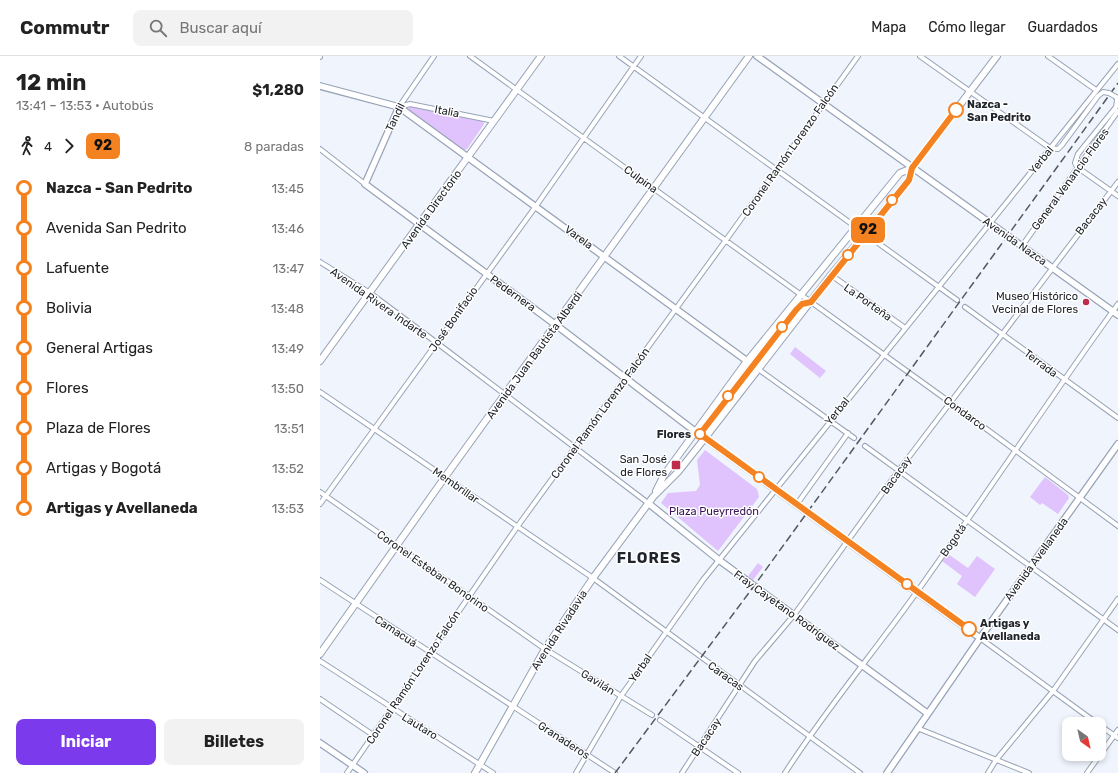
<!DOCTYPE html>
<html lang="es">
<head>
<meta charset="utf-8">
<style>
  :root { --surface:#fff; --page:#f2f2f2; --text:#222; --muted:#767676; --line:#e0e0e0; --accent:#7c3aed }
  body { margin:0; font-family:Rubik,sans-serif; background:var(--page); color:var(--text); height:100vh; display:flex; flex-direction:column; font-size:15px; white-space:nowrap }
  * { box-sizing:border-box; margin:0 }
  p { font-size:13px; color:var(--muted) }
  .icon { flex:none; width:22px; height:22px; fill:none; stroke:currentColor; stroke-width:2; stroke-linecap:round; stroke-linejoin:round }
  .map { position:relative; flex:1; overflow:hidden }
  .drawer { display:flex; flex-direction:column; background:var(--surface); width:320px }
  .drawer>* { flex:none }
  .badge { padding:0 8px; border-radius:6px; font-size:14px; line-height:26px }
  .needle { width:26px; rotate:146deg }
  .fabs { position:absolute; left:742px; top:661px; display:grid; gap:8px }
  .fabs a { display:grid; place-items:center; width:44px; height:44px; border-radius:8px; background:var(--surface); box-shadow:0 2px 6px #0003; font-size:20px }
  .map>.badge { position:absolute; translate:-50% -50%; box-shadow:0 0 0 2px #fff }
  .legs { display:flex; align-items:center; gap:6px; height:44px; padding:0 16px; font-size:13px }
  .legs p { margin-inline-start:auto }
  .head { display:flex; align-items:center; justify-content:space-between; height:68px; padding:0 16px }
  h1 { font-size:22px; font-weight:700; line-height:30px }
  .action { display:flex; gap:8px; margin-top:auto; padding:8px 16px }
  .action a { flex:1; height:46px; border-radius:8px; background:var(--accent); color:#fff; font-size:16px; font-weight:700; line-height:46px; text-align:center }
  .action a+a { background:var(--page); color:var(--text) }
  ul { padding:0 16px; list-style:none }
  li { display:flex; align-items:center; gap:14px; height:40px; font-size:15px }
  li i { display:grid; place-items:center; width:6px; height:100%; margin:0 5px; background:currentColor }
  li i::after { content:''; width:10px; height:10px; margin:-5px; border:3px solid; border-radius:50%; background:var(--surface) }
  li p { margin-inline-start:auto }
  li:first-child i { background:linear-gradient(#0000 50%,currentColor 0) }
  li:last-child i { background:linear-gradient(currentColor 50%,#0000 0) }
  header { display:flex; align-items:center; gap:24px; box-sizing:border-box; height:56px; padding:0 20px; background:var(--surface); border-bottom:1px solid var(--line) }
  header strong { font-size:19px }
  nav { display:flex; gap:22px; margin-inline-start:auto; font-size:14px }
  .search { width:280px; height:36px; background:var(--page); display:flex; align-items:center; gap:10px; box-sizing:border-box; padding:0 14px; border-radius:8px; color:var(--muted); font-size:15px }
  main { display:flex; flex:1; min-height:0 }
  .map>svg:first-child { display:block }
  .green { fill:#e0c3fd }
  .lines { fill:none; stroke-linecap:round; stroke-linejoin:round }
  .street-casing { stroke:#98a3b7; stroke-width:6 }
  .secondary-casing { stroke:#98a3b7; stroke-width:8 }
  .primary-casing { stroke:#98a3b7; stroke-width:8 }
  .street { stroke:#fff; stroke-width:4 }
  .secondary { stroke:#fff; stroke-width:5.5 }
  .primary { stroke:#fff; stroke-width:6 }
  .rail { stroke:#53575f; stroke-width:1.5; stroke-dasharray:8 4; stroke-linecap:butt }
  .street-bridge-casing { stroke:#98a3b7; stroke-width:6; stroke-linecap:butt }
  .street-bridge { stroke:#fff; stroke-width:4 }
  .line-1-casing { stroke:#fff; stroke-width:9 }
  .line-1 { stroke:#f58220; stroke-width:6 }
  .stop-1-dot { fill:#fff; stroke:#f58220; stroke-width:2 }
  .poi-dot { fill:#bd2c4a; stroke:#fff; stroke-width:1.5 }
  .labels { text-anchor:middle; stroke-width:3; stroke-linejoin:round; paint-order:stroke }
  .stop-label { font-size:11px; font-weight:bold; fill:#20242b; stroke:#fff; text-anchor:start }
  .street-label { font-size:11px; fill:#20242b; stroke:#fff }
  .poi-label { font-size:11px; fill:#20242b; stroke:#fff; text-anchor:end }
  .park-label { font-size:11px; fill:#3c1658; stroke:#fff }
  .district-label { font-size:15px; font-weight:bold; letter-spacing:1px; fill:#20242b; stroke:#fff }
</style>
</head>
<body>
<header>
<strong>Commutr</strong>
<div class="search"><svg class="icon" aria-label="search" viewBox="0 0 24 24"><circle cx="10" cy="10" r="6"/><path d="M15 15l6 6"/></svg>Buscar aquí</div>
<nav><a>Mapa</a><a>Cómo llegar</a><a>Guardados</a></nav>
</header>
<main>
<section class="drawer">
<div class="head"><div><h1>12 min</h1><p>13:41 – 13:53 · Autobús</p></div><b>$1,280</b></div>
<div class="legs"><svg class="icon" aria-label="walk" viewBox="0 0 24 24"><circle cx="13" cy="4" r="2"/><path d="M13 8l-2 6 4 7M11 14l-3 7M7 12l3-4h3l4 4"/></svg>4<svg class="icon" aria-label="forward" viewBox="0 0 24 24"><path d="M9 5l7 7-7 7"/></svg><b class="badge" style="background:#f58220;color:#111">92</b><p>8 paradas</p></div>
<ul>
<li><i style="color:#f58220"></i><b>Nazca - San Pedrito</b><p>13:45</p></li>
<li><i style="color:#f58220"></i><span>Avenida San Pedrito</span><p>13:46</p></li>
<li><i style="color:#f58220"></i><span>Lafuente</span><p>13:47</p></li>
<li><i style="color:#f58220"></i><span>Bolivia</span><p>13:48</p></li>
<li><i style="color:#f58220"></i><span>General Artigas</span><p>13:49</p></li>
<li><i style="color:#f58220"></i><span>Flores</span><p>13:50</p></li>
<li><i style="color:#f58220"></i><span>Plaza de Flores</span><p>13:51</p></li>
<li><i style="color:#f58220"></i><span>Artigas y Bogotá</span><p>13:52</p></li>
<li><i style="color:#f58220"></i><b>Artigas y Avellaneda</b><p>13:53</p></li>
</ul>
<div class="action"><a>Iniciar</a><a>Billetes</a></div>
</section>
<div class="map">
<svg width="798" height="717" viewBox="0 0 798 717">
  <rect width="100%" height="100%" fill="#eff4fd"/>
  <path class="green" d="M91 49 163 64 164 68 147 93 144 94 91 56 88 53Z
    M475 291 506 315 500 322 470 298Z
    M385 394 437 433 439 441 398 495 341 447 348 437 376 435 380 429 377 404Z
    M725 421 748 439 749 442 738 458 722 447 720 449 710 441Z
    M628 498 648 512 657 500 675 513 655 541 637 528 642 520 622 505Z
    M438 507 443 511 433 524 428 520Z"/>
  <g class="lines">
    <g class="street-casing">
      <path id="street" d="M150 0 631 347 798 470
        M299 0 637 244
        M600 0 730 92
        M728 0 776 34
        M0 1V0
        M796 41 797 44 796 51 758 98 755 107 757 111 798 140
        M79 51 90 48 174 65
        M79 51 114 0
        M730 92 738 93 742 89 778 40 783 36 789 37
        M0 93 45 128
        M702 190 798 55
        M0 206 50 237 117 287 328 447
        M511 219 585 272
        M645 251 798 362
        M438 313 534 382
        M0 336 273 522 540 717
        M545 390 798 574
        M0 436 225 593 332 659
        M0 448 216 150 321 0
        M477 448 528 377
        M0 524 295 717
        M660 582 778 668
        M0 605 173 717
        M0 643 53 679
        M340 664 418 717
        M779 669 798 682
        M597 672 709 717
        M27 717 197 471 406 184 538 0
        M256 717 301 640 383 524 798 8
        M362 717 435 605 474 559 579 414 798 126
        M465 717C506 653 555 595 599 533 666 439 730 342 798 248
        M668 717 676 704 733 635 798 543
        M767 717 798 674"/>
    </g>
    <g class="secondary-casing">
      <path id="secondary" d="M437 0 798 259
        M0 30 79 51 438 313
        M79 51 45 128 236 269 368 370 660 582
        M328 447 399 504 607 657
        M0 687 44 717
        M567 717 674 562 798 388"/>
    </g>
    <g class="primary-casing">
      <path id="primary" d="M0 305 221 0
        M336 435 344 419 424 309 580 117 592 112
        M0 598 125 421 429 0
        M155 717 225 593 273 522 333 441 358 416 385 382 511 219 589 124 592 112 677 0"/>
    </g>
    <use href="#street" class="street"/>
    <use href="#secondary" class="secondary"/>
    <use href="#primary" class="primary"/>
    <path class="rail" d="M295 717 434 530 798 27"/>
    <g class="street-bridge-casing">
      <path id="street-bridge" d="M789 37 796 41"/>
    </g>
    <use href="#street-bridge" class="street-bridge"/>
  </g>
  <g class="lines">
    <g class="line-1-casing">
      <path id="line-1" d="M636 54 592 112 589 124 491 246 482 248 476 254 380 378 649 573"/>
    </g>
    <use href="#line-1" class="line-1"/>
  </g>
  <g class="stop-1-dot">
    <circle cx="636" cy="54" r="7"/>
    <circle cx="572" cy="144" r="5"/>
    <circle cx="528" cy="199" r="5"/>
    <circle cx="462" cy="271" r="5"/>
    <circle cx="408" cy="340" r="5"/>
    <circle cx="380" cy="378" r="5"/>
    <circle cx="439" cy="421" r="5"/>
    <circle cx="587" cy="528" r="5"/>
    <circle cx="649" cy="573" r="7"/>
  </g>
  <g class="poi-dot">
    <circle cx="766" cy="246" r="4"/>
    <rect x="351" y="404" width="10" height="10" rx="2"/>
  </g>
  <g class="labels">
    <g class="stop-label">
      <text x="647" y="52">Nazca -<tspan x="647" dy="13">San Pedrito</tspan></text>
      <text x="371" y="382" text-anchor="end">Flores</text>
      <text x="660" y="571">Artigas y<tspan x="660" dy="13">Avellaneda</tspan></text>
    </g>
    <g class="street-label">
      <text transform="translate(127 55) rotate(11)" y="4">Italia</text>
      <text transform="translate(75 61) rotate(-64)" y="4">Tandil</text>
      <text transform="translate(470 94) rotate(-55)" y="4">Coronel Ramón Lorenzo Falcón</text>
      <text transform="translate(721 104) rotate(-51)" y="4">Yerbal</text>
      <text transform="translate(321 123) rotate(36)" y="4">Culpina</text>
      <text transform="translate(750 123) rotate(-54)" y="4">General Venancio Flores</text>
      <text transform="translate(111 153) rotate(-54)" y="4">Avenida Directorio</text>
      <text transform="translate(771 160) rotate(-52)" y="4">Bacacay</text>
      <text transform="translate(259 181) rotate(36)" y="4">Varela</text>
      <text transform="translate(695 185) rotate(35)" y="4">Avenida Nazca</text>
      <text transform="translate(193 237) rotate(36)" y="4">Pedernera</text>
      <text transform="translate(548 246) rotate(35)" y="4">La Porteña</text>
      <text transform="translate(59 247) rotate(35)" y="4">Avenida Rivera Indarte</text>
      <text transform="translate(133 263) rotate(-55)" y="4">José Bonifacio</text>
      <text transform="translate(214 299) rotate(-54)" y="4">Avenida Juan Bautista Alberdi</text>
      <text transform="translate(721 307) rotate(37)" y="4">Terrada</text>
      <text transform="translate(517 355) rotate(-51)" y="4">Yerbal</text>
      <text transform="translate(280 357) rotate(-54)" y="4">Coronel Ramón Lorenzo Falcón</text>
      <text transform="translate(645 357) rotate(36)" y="4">Condarco</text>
      <text transform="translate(576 419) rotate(-54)" y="4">Bacacay</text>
      <text transform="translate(136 429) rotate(35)" y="4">Membrillar</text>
      <text transform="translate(633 484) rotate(-55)" y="4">Bogotá</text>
      <text transform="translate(716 503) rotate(-54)" y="4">Avenida Avellaneda</text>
      <text transform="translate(113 515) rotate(35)" y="4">Coronel Esteban Bonorino</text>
      <text transform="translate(467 554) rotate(36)" y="4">Fray Cayetano Rodríguez</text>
      <text transform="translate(239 574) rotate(-57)" y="4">Avenida Rivadavia</text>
      <text transform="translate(76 575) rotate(33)" y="4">Camacuá</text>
      <text transform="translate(320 612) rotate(-55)" y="4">Yerbal</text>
      <text transform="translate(406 620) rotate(36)" y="4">Caracas</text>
      <text transform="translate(93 621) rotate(-56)" y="4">Coronel Ramón Lorenzo Falcón</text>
      <text transform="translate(278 626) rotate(32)" y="4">Gavilán</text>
      <text transform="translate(100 670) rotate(32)" y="4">Lautaro</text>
      <text transform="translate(386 681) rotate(-56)" y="4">Bacacay</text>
      <text transform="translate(244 684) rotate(33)" y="4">Granaderos</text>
    </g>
    <g class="poi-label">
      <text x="758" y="244">Museo Histórico<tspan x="758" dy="13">Vecinal de Flores</tspan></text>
      <text x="347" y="407">San José<tspan x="347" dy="13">de Flores</tspan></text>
    </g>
    <g class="park-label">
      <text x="394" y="459">Plaza Pueyrredón</text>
    </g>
    <g class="district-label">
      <text x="329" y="507">FLORES</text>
    </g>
  </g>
</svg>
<div class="fabs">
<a><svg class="needle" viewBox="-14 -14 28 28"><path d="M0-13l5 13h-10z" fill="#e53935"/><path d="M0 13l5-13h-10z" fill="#767676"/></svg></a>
</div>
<b class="badge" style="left:548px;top:174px;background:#f58220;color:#111">92</b>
</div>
</main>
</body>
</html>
